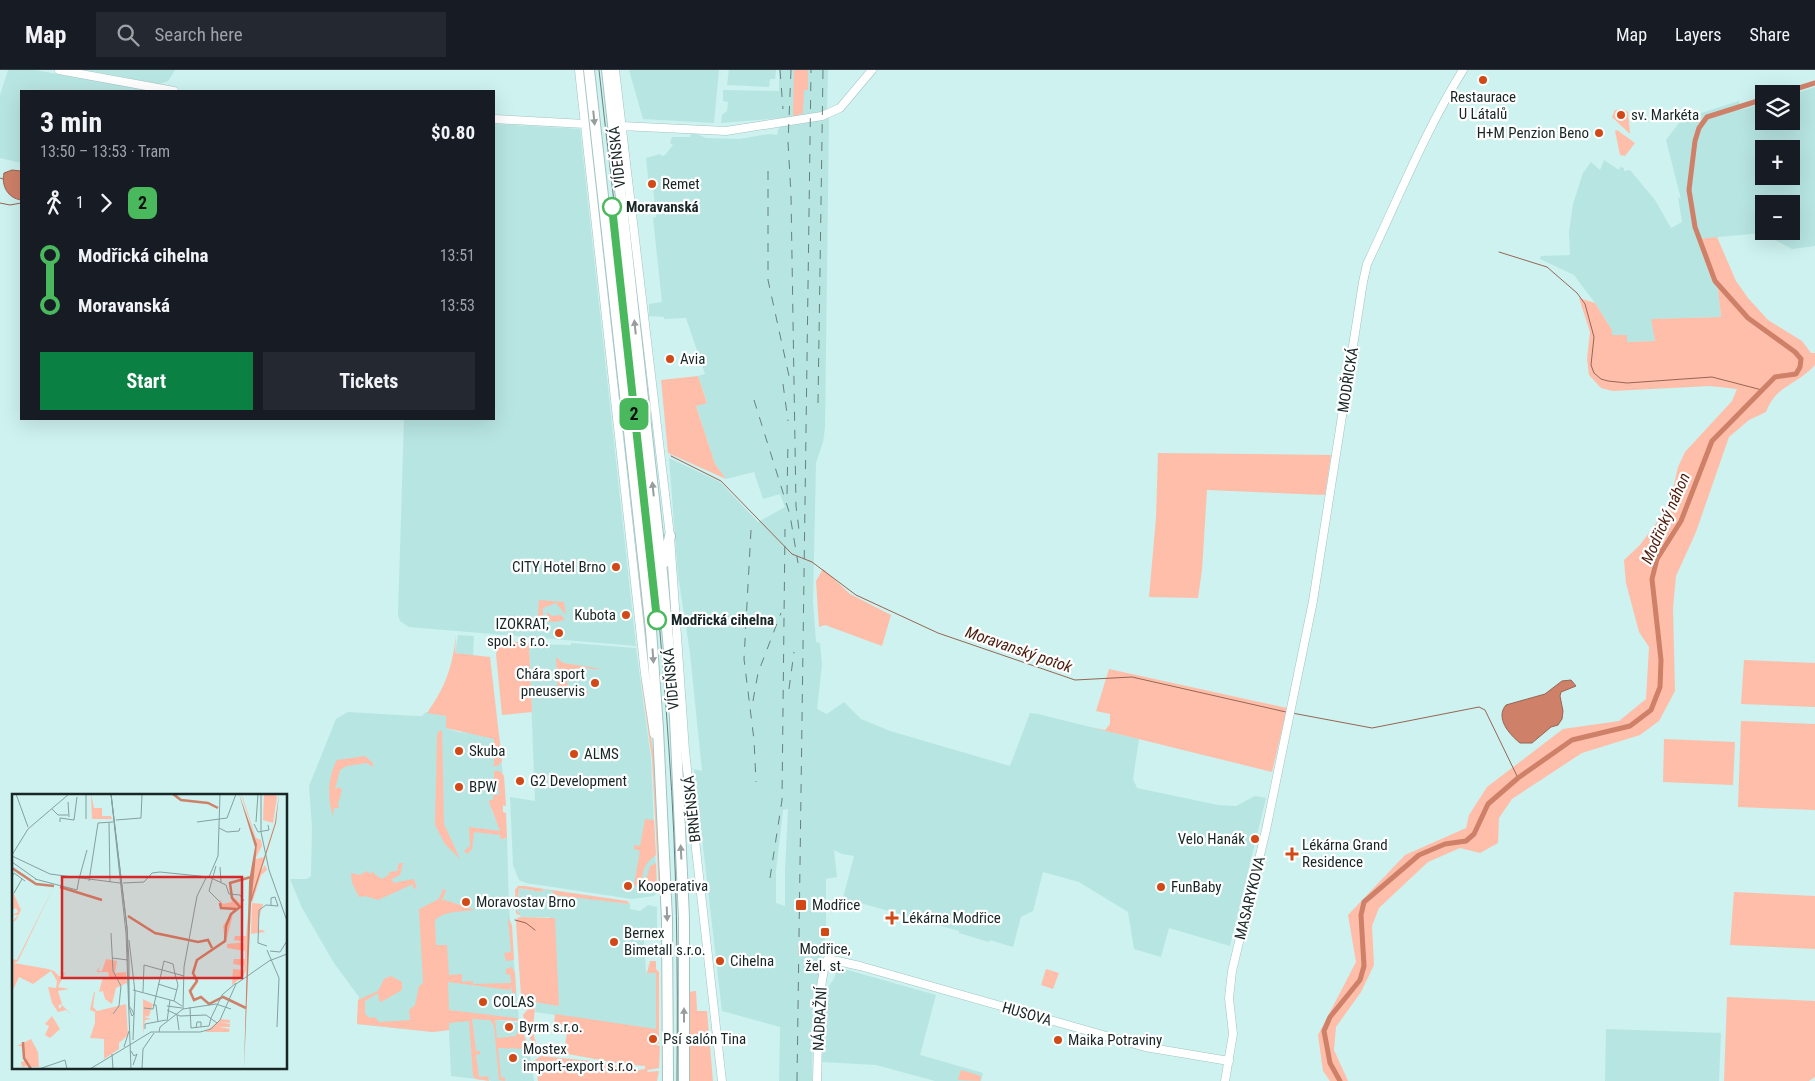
<!DOCTYPE html>
<html lang="en">
<head>
<meta charset="utf-8">
<style>
  :root { --surface:#171b24; --page:#242831; --text:#f1f3f6; --muted:#9ea1a6; --line:#363941; --accent:#0b8043 }
  body { margin:0; font-family:"Roboto Condensed",sans-serif; background:var(--page); color:var(--text); height:100vh; display:flex; flex-direction:column; font-size:19px; white-space:nowrap }
  * { box-sizing:border-box; margin:0 }
  p { font-size:16px; color:var(--muted) }
  .icon { flex:none; width:28px; height:28px; fill:none; stroke:currentColor; stroke-width:2; stroke-linecap:round; stroke-linejoin:round }
  .map { position:relative; flex:1; overflow:hidden }
  .drawer { position:absolute; left:20px; top:20px; width:475px; height:330px; display:flex; flex-direction:column; background:var(--surface); border-radius:0px; box-shadow:0 5px 20px #0002 }
  .drawer>* { flex:none }
  .badge { padding:0 10px; border-radius:8px; font-size:18px; line-height:32px }
  .tools { position:absolute; left:1755px; top:15px; display:grid; gap:10px }
  .tools a { display:grid; place-items:center; width:45px; height:45px; border-radius:0px; background:var(--surface); box-shadow:0 5px 20px #0002; font-size:25px }
  .map>.badge { position:absolute; translate:-50% -50%; box-shadow:0 0 0 2px #fff }
  .legs { display:flex; align-items:center; gap:8px; height:55px; padding:0 20px; font-size:16px }
  .legs p { margin-inline-start:auto }
  .overview { display:flex; align-items:center; justify-content:space-between; height:85px; padding:0 20px }
  h1 { font-size:28px; font-weight:700; line-height:38px }
  .primary-button { display:flex; gap:10px; margin-top:auto; padding:10px 20px }
  .primary-button a { flex:1; height:58px; border-radius:0px; background:var(--accent); color:#fff; font-size:20px; font-weight:700; line-height:58px; text-align:center }
  .primary-button a+a { background:var(--page); color:var(--text) }
  ul { padding:0 20px; list-style:none }
  li { display:flex; align-items:center; gap:18px; height:50px; font-size:19px }
  li i { display:grid; place-items:center; width:8px; height:100%; margin:0 6px; background:currentColor }
  li i::after { content:''; width:12px; height:12px; margin:-6px; border:4px solid; border-radius:50%; background:var(--surface) }
  li p { margin-inline-start:auto }
  li:first-child i { background:linear-gradient(#0000 50%,currentColor 0) }
  li:last-child i { background:linear-gradient(currentColor 50%,#0000 0) }
  header { display:flex; align-items:center; gap:30px; box-sizing:border-box; height:70px; padding:0 25px; background:var(--surface); border-bottom:1px solid var(--line) }
  header strong { font-size:24px }
  nav { display:flex; gap:28px; margin-inline-start:auto; font-size:18px }
  .search { width:350px; height:45px; background:var(--page); display:flex; align-items:center; gap:12px; box-sizing:border-box; padding:0 18px; border-radius:0px; color:var(--muted); font-size:19px }
  .map>svg:first-child { display:block }
  .built { fill:#b7e5e2; fill-rule:evenodd }
  .green { fill:#ffbea9 }
  .water { fill:#ce8068; stroke:#976554 }
  .lines { fill:none; stroke-linecap:round; stroke-linejoin:round }
  .stream { stroke:#976554; stroke-width:1 }
  .canal { stroke:#ce8068; stroke-width:5 }
  .secondary-casing { stroke:#a1c4c2; stroke-width:9 }
  .highway-casing { stroke:#a1c4c2; stroke-width:12 }
  .secondary { stroke:#fff; stroke-width:8 }
  .highway { stroke:#fff; stroke-width:10 }
  .tram { stroke:#67807e; stroke-width:1 }
  .rail { stroke:#67807e; stroke-width:1; stroke-dasharray:9 9; stroke-linecap:butt }
  .oneway { fill:#979d9d }
  .line-1-casing { stroke:#fff; stroke-width:11 }
  .line-1 { stroke:#4ab95d; stroke-width:8 }
  .poi-dot { fill:#d04917; stroke:#fff; stroke-width:2 }
  .stop-1-dot { fill:#fff; stroke:#4ab95d; stroke-width:2.5 }
  .labels { text-anchor:middle; stroke-width:4.5; stroke-linejoin:round; paint-order:stroke }
  .poi-label { font-size:15px; fill:#182626; stroke:#fff; text-anchor:start }
  .street-label { font-size:15px; fill:#182626; stroke:#fff }
  .stop-label { font-size:15px; font-weight:bold; fill:#182626; stroke:#fff; text-anchor:start }
  .water-label { font-size:16px; font-style:italic; fill:#4e1c0c; stroke:#fff }
  .inset-river { fill:none; stroke:#ce8068; stroke-width:2.5 }
  .inset-road { fill:none; stroke:#85a09f; stroke-width:1 }
  .view { fill:#d62828; fill-opacity:0.15; stroke:#d62828; stroke-width:2.5 }
  .inset-edge { fill:none; stroke:#182626; stroke-width:2.5 }
</style>
</head>
<body>
<header>
<strong>Map</strong>
<div class="search"><svg class="icon" aria-label="search" viewBox="0 0 24 24"><circle cx="10" cy="10" r="6"/><path d="M15 15l6 6"/></svg>Search here</div>
<nav><a>Map</a><a>Layers</a><a>Share</a></nav>
</header>
<div class="map">
<svg width="1815" height="1011" viewBox="0 0 1815 1011">
  <rect width="100%" height="100%" fill="#cdf2ef"/>
  <path class="built" d="M8 0H35L152 21H21V93L0 88V25Z
    M85 0H175L168 11 159 14Z
    M629 0H719L714 53 643 49Z
    M729 0H776L775 9H770L769 17 727 15Z
    M779 0H828L827 40 817 44 782 50 781 48 721 53 722 45 727 41 728 32 723 31V20L779 21Z
    M1815 17V176L1792 179 1762 163 1697 169 1712 211 1718 219 1721 247 1652 249 1655 271 1627 272 1612 265V260L1595 233 1574 205 1540 189 1541 186 1570 185 1569 162 1573 134 1583 103 1591 92 1600 100 1604 90 1619 100 1620 97 1624 98V101L1630 100 1655 130 1671 158 1682 152 1678 127 1681 129 1666 70 1682 49 1739 31 1741 40 1764 33V51H1791V25ZM1764 79H1791V106H1764ZM1764 134H1791V161H1764Z
    M829 47 825 358 823 372 816 393 813 532 816 572 820 573 822 595 817 639 827 644 844 632 861 649 890 661 1010 696 1030 643 1038 644 1139 669 1133 709 1137 718 1218 735 1236 736 1255 726 1266 728 1230 876 1169 858 1161 887 1134 879 1128 842 1079 812 1043 802 1033 841 1021 847 1013 877 990 870 989 872 959 863V861L843 828 854 786 842 784 834 780 837 807 826 809V861L818 917 813 925 812 1011H779L780 957 722 941 694 699 702 701 690 583 678 505 669 388 720 412 758 452 785 437 780 424 763 429 754 402 726 409 715 394 696 335 707 332 698 306 705 304 686 248 664 249V247L649 246V234L662 232 653 148 656 147 653 116H649L646 88 660 84 662 86 665 85 673 75 670 73 672 67H690L692 62 706 68 739 69 769 64 777 65 779 56ZM788 739 785 802V836L776 833V801L783 740Z
    M494 54 580 59 636 576 409 557 400 551 398 545 404 349H494Z
    M458 565 474 566 473 586 455 583Z
    M571 573 636 578 651 689 657 823 654 826 632 829 526 813 519 810 513 795 510 727 535 731 529 574 571 575Z
    M348 642 416 646H422L426 642 446 646V658L458 662 499 666 506 736 501 734 491 739 504 769 507 768 509 837 519 951 449 940V944L520 953 529 979 534 1011H493L451 1006 449 960 433 962 357 954 359 927 334 893 302 838 290 809H307L311 806 312 757 309 716 336 649Z
    M519 818 542 822 543 819 554 821V824L630 834V839L640 841 648 835 657 837V869L644 870 646 902H656V960L535 942 550 847H521L517 842Z
    M837 897 936 925 920 985 983 1003 981 1011H935L876 995 822 992 823 924 834 909Z
    M1606 959 1721 963 1719 1011H1605Z"/>
  <path class="green" d="M794 0H808V20H804L803 43 793 47Z
    M1623 39 1628 42 1630 64 1612 47 1615 40Z
    M1617 60 1635 73 1625 86 1620 85 1615 61Z
    M1717 167 1736 211 1748 228 1768 250 1802 271 1811 283H1815V295C1796 316 1776 315 1766 342L1749 350 1729 367 1696 462 1676 506 1673 538 1675 621 1659 651 1640 665 1582 683 1512 729 1499 748 1498 773 1480 783 1460 778 1428 792 1379 838 1372 856 1374 895 1361 922 1336 957 1334 980 1348 1011H1330L1323 1001 1318 965 1356 892 1348 845 1405 785 1466 758 1469 745 1487 717 1563 659 1619 651 1646 629 1649 577 1639 562 1626 513 1624 490 1640 475 1669 436 1678 397 1685 382 1732 331 1737 319 1710 316 1613 321 1601 318 1589 305 1587 289 1590 262 1579 228 1595 233 1612 260V265H1627V272L1655 271 1651 249 1721 247 1718 219 1712 211 1697 169Z
    M698 306 707 333 696 336 715 394 726 409 668 383 661 310Z
    M1158 383 1331 385 1325 425 1207 420 1202 500 1198 528 1149 527 1156 448Z
    M636 477 638 479 651 628Z
    M823 499 850 524 891 545 882 576 825 555 819 557 816 511Z
    M539 530 564 532 566 545 556 533 543 538V549H547V542L552 546 561 545 565 550 554 552 535 550V547H538Z
    M456 565 455 583 490 587 502 691 498 696H491L494 695V669L446 658V646L427 643C446 616 452 598 456 565Z
    M506 571 539 574H529L532 642 502 645 496 584 498 576Z
    M556 587 563 593 603 599C589 600 558 591 569 618L588 622V624L562 620 558 627Z
    M1744 590 1815 593V637L1741 634Z
    M1109 599 1287 638 1272 702 1090 657 1105 660 1110 654V644L1096 641Z
    M641 609 643 612 655 695 661 817 659 823 652 689Z
    M1741 651 1815 654V740L1738 737Z
    M442 660 444 754 460 789 445 774 435 755 437 666 438 662Z
    M1664 669 1735 672 1733 715 1663 712Z
    M365 686 373 693V697L367 693 347 696 340 700 335 719 339 717 342 720 338 734 339 738H334L333 746C327 728 328 707 337 690Z
    M491 701H500L504 706 506 736 503 735V742L506 743 507 768 500 769V765L474 762 472 779 467 784 464 781 470 776 469 757 500 761 489 732V730H493V725H499L498 709H494V701Z
    M645 749 654 750 656 785C644 793 640 804 644 817L634 815 640 781 634 779V775L640 776Z
    M399 793H403L400 805 392 809 393 813 414 809 417 819 413 818V814L378 830 365 826 359 827 352 813 351 803 360 805 367 801 370 804 374 801V804L382 809 389 805V802L397 801Z
    M656 793 657 823 651 820 646 810 650 796Z
    M518 816H524L627 831 630 834 554 825 553 821 543 819 542 822 519 818 517 842 521 844 518 845 516 843 515 820Z
    M443 819 446 820 442 831 445 830 475 840C462 842 446 840 435 850L436 875H447L449 905 462 904V912L473 911V914L511 913 510 902V905L506 904V899L512 897 515 903 516 923H512L511 915 510 920 448 912 449 940 516 948 520 951 495 950 497 968 516 966 518 961 522 959 529 979 498 978 501 1007 505 1008V1011L499 1010 494 956 490 950 472 949 476 981H480V984L476 985 479 1007 488 1006 489 1011 476 1009 473 1006 469 951 449 953V960L433 962 357 954 358 930 378 921 384 909 391 906 402 912V920L381 932 379 931 378 923 365 931V944L370 948 375 947 379 952 410 950 409 940 415 935 419 916 423 913 419 839 439 829Z
    M1734 822 1815 826V879L1730 875Z
    M521 847 555 848 559 936 528 931 521 926 516 852 517 848Z
    M508 848 512 855 514 890 506 891 504 883 511 882Z
    M650 891H656V899L659 902V973L656 975 660 976 659 998 648 1000 647 1002 659 1001 657 1011H538L535 990 541 986 592 991 638 1000 645 999V996L624 994V991L622 994 557 982 554 980 564 982 568 956 554 953 555 944 656 959V903H647Z
    M1046 899 1059 903 1053 919 1041 915Z
    M696 921 697 941H707L713 1011H687L688 922Z
    M1727 927 1815 931V1007L1809 1011H1724Z
    M535 937C534 952 530 967 540 979L538 982 534 981 530 968V954L525 953 523 945 527 940Z
    M961 1000 981 1006 980 1011 958 1010Z"/>
  <path class="water" d="M12 100 21 101V130C8 128 1 116 4 103Z
    M1571 610 1576 616 1561 622 1560 626 1563 641 1562 649 1558 655 1551 657 1532 673H1520C1509 664 1495 648 1506 635L1545 624 1562 611Z"/>
  <g class="lines">
    <path class="stream" d="M0 108 3 109
      M0 133 10 135 21 133
      M1499 182 1547 197 1577 223 1585 234 1594 267 1591 295 1594 303 1601 309 1608 311 1627 313 1712 307 1762 320
      M671 386 721 411 792 484 812 492 856 525 938 563 1075 610 1132 607 1286 642
      M1292 643 1372 658 1479 637 1485 640 1518 708
      M515 850 526 853 535 860"/>
    <path class="canal" d="M1780 24 1815 13
      M1340 1011 1330 993 1324 961 1330 947 1360 910 1364 896 1361 845 1364 832 1419 785 1445 774 1466 771 1474 764 1488 734 1518 708 1572 670 1630 656 1651 640 1660 617 1661 590 1652 509 1657 489 1681 451 1712 371 1775 307 1796 304 1800 297 1801 289 1795 282 1748 248 1715 211 1695 157 1689 120 1695 71 1699 58 1707 47 1764 29"/>
    <g class="secondary-casing">
      <path id="secondary" d="M59 0 174 21
        M579 0 645 604 654 664
        M615 0 670 466 685 681 722 1011
        M494 49 585 54
        M621 56 726 61 822 46 840 38 872 0
        M817 1011 819 929 825 893 828 889 860 896 1145 977 1229 991
        M1225 1011 1233 964 1229 928 1232 901 1266 760 1313 531 1363 212 1367 194C1398 129 1425 61 1463 0"/>
    </g>
    <g class="highway-casing">
      <path id="highway" d="M589 0 651 560 658 659 667 849 668 1011
        M607 0 662 502 675 648 684 848V1011
        M664 493 670 466"/>
    </g>
    <use href="#secondary" class="secondary"/>
    <use href="#highway" class="highway"/>
    <path class="tram" d="M599 0C624 226 654 452 669 680 677 790 678 901 677 1011"/>
    <path class="rail" d="M780 0 783 39
      M791 0 788 72 791 125 796 436 799 460
      M768 101V210L789 306
      M783 314 788 351
      M754 330 790 445 798 493
      M818 333 823 0
      M787 424 788 371
      M751 460 744 589 754 670 756 712
      M789 619 794 582
      M753 631 758 603 781 543
      M770 808 782 730 785 459
      M797 1011 811 0"/>
  </g>
  <defs><path id="oneway-solid" d="M-6-.8H1V-3.2L6.5 0L1 3.2V.8H-6Z" transform="scale(1.25)"/></defs>
  <g class="oneway">
    <use href="#oneway-solid" transform="translate(594 48) rotate(84)"/>
    <use href="#oneway-solid" transform="translate(635 257) rotate(-96)"/>
    <use href="#oneway-solid" transform="translate(653 419) rotate(-96)"/>
    <use href="#oneway-solid" transform="translate(653 586) rotate(86)"/>
    <use href="#oneway-solid" transform="translate(681 782) rotate(-93)"/>
    <use href="#oneway-solid" transform="translate(667 844) rotate(88)"/>
    <use href="#oneway-solid" transform="translate(684 945) rotate(-90)"/>
  </g>
  <g class="lines">
    <g class="line-1-casing">
      <path id="line-1" d="M612 137 657 550"/>
    </g>
    <use href="#line-1" class="line-1"/>
  </g>
  <g class="poi-dot">
    <circle cx="1483" cy="10" r="5"/>
    <circle cx="1621" cy="45" r="5"/>
    <circle cx="1599" cy="63" r="5"/>
    <circle cx="652" cy="114" r="5"/>
    <circle cx="670" cy="289" r="5"/>
    <circle cx="616" cy="497" r="5"/>
    <circle cx="626" cy="545" r="5"/>
    <circle cx="559" cy="563" r="5"/>
    <circle cx="595" cy="613" r="5"/>
    <circle cx="459" cy="681" r="5"/>
    <circle cx="574" cy="684" r="5"/>
    <circle cx="520" cy="711" r="5"/>
    <circle cx="459" cy="717" r="5"/>
    <circle cx="1255" cy="769" r="5"/>
    <path d="M1289.5 776.5h5v5h5v5h-5v5h-5v-5h-5v-5h5z"/>
    <circle cx="628" cy="816" r="5"/>
    <circle cx="1161" cy="817" r="5"/>
    <circle cx="466" cy="832" r="5"/>
    <rect x="795" y="829" width="12" height="12" rx="2.5"/>
    <path d="M889.5 840.5h5v5h5v5h-5v5h-5v-5h-5v-5h5z"/>
    <rect x="820" y="857" width="10" height="10" rx="2.5"/>
    <circle cx="614" cy="872" r="5"/>
    <circle cx="720" cy="891" r="5"/>
    <circle cx="483" cy="932" r="5"/>
    <circle cx="509" cy="957" r="5"/>
    <circle cx="653" cy="969" r="5"/>
    <circle cx="1058" cy="970" r="5"/>
    <circle cx="513" cy="988" r="5"/>
  </g>
  <g class="stop-1-dot">
    <circle cx="612" cy="137" r="9"/>
    <circle cx="657" cy="550" r="9"/>
  </g>
  <g class="labels">
    <g class="poi-label">
      <text x="1483" y="32" text-anchor="middle">Restaurace<tspan x="1483" dy="17">U Látalů</tspan></text>
      <text x="1631" y="50">sv. Markéta</text>
      <text x="1589" y="68" text-anchor="end">H+M Penzion Beno</text>
      <text x="662" y="119">Remet</text>
      <text x="680" y="294">Avia</text>
      <text x="606" y="502" text-anchor="end">CITY Hotel Brno</text>
      <text x="616" y="550" text-anchor="end">Kubota</text>
      <text x="549" y="559" text-anchor="end">IZOKRAT,<tspan x="549" dy="17">spol. s r.o.</tspan></text>
      <text x="585" y="609" text-anchor="end">Chára sport<tspan x="585" dy="17">pneuservis</tspan></text>
      <text x="469" y="686">Skuba</text>
      <text x="584" y="689">ALMS</text>
      <text x="530" y="716">G2 Development</text>
      <text x="469" y="722">BPW</text>
      <text x="1245" y="774" text-anchor="end">Velo Hanák</text>
      <text x="1302" y="780">Lékárna Grand<tspan x="1302" dy="17">Residence</tspan></text>
      <text x="638" y="821">Kooperativa</text>
      <text x="1171" y="822">FunBaby</text>
      <text x="476" y="837">Moravostav Brno</text>
      <text x="812" y="840">Modřice</text>
      <text x="902" y="853">Lékárna Modřice</text>
      <text x="624" y="868">Bernex<tspan x="624" dy="17">Bimetall s.r.o.</tspan></text>
      <text x="825" y="884" text-anchor="middle">Modřice,<tspan x="825" dy="17">žel. st.</tspan></text>
      <text x="730" y="896">Cihelna</text>
      <text x="493" y="937">COLAS</text>
      <text x="519" y="962">Byrm s.r.o.</text>
      <text x="663" y="974">Psí salón Tina</text>
      <text x="1068" y="975">Maika Potraviny</text>
      <text x="523" y="984">Mostex<tspan x="523" dy="17">import-export s.r.o.</tspan></text>
    </g>
    <g class="street-label">
      <text transform="translate(617 87) rotate(-96)" y="5">VÍDEŇSKÁ</text>
      <text transform="translate(1348 310) rotate(-81)" y="5">MODŘICKÁ</text>
      <text transform="translate(671 609) rotate(-95)" y="5">VÍDEŇSKÁ</text>
      <text transform="translate(692 739) rotate(-96)" y="5">BRNĚNSKÁ</text>
      <text transform="translate(1250 828) rotate(-76)" y="5">MASARYKOVA</text>
      <text transform="translate(1027 944) rotate(16)" y="5">HUSOVA</text>
      <text transform="translate(820 949) rotate(-87)" y="5">NÁDRAŽNÍ</text>
    </g>
    <g class="stop-label">
      <text x="626" y="142">Moravanská</text>
      <text x="671" y="555">Modřická cihelna</text>
    </g>
    <g class="water-label">
      <text transform="translate(1665 448) rotate(-66)" y="6">Modřický náhon</text>
      <text transform="translate(1019 579) rotate(19)" y="6">Moravanský potok</text>
    </g>
  </g>
  <g transform="translate(12 724)">
    <rect width="275" height="275" fill="#cdf2ef"/>
    <path d="M79 0 82 14H90V22H99L100 25H80ZM229 0 231 4 244 44 249 46 250 52 243 65 253 63 247 80 253 71 255 76 249 81 240 109V74L245 50ZM252 0H263L265 3 261 29 251 26ZM42 92 6 167 2 169 36 175 42 177 47 182H50L48 178 53 179 46 193 57 195 46 197 50 210 46 212 48 215 50 211 60 221 54 216 46 218 40 209 36 193 44 194 45 187 39 177 21 190 7 183 0 198V165L5 166ZM1 98 9 116 4 126 9 124 0 128 6 121H0L6 118 4 114 0 116ZM218 100 230 111 221 120 214 148 186 166 182 180 186 189 180 197V203L186 205 182 207 177 199 184 188 180 179 183 167 213 146 211 132 222 115H209L207 109 208 106 211 110 220 108ZM240 109 251 110 246 128H251H246L247 136H251L253 138 239 140ZM237 110 234 176 232 181 220 191 221 175 232 176V172L221 170 222 165H233V157L215 154V150L234 148 222 146 223 142H234ZM94 165 105 167 103 179 114 178 115 189 104 194 100 210 93 205 91 197 87 198 91 183H97L96 178H85V176L88 173 86 177H90ZM82 198H83L81 213 85 217 114 210 116 241 107 249V255L92 265V245L78 244 83 229V218L78 216ZM131 205 141 210 137 222 132 223 139 225 133 226 131 240ZM40 222 48 235 38 244 33 241 37 232 33 230ZM209 225 218 226V229L208 228 218 230V233H207L218 235 217 238H193ZM19 245 26 258 27 273H19L15 268 16 272 10 273 9 268 13 267 9 252H5Z" fill="#ffbea9"/>
    <path d="M227 0 245 50 240 101 263 29 267 0 264 29 239 109 232 275 237 87 243 53Z" fill="#ce8068"/>
    <path class="inset-river" d="M161 0 169 6 196 9 206 14M0 74 24 90 42 92M48 93 90 106M208 109 209 114 224 115M116 122 143 139 186 148 196 146 200 154M234 214 211 203 197 210 189 203 182 206 178 197 185 187 181 179 185 166 213 147 214 132 219 120 228 113 220 104 218 89 239 83M11 248 12 264 19 275"/>
    <path class="inset-road" d="M4 0 16 33M74 0V25M99 0 114 139 119 275M99 0 115 133 116 151 117 167V212L120 216 122 220 120 222 117 213 115 135ZM249 0V37M56 8 57 23M40 15 46 21H56M104 26 129 24 130 0M48 28V24L62 26 65 3M185 28 215 24 224 0M244 28 246 0M97 29 98 88M242 30 246 38 257 36 256 31M207 34 215 38 227 37 228 34M249 38 257 76 275 127M0 61 16 35 57 0M0 62 38 80 108 89M0 68 24 85M204 72 197 97 208 108M208 73 209 88M0 83 2 79 13 87M197 83 206 62 208 0M197 83 214 91 217 100 228 101 232 107M23 85 65 96 67 85M67 85 75 56M77 87 86 29 101 28M111 89 132 88 140 79 148 78 197 83M2 99 10 85M259 111V104L263 103 266 112M99 139 101 177 109 192 107 212 101 220M117 146 123 198 121 246M255 152 246 149 247 116 254 111 266 112M255 156 267 184 265 233M258 157 268 158 275 147M100 164 116 166M146 190 165 196M121 196 162 207 170 212M131 198 132 171 172 182M162 207 166 191 163 180M204 210 219 215M141 211H144L146 228M155 212 170 214M178 213 179 234 197 232 199 224M132 214 141 215 152 167 161 170 163 180M171 215 172 173 185 102 195 82M171 215 204 210M155 216 168 222 194 221 205 229M165 221 167 236M199 224 210 201 224 189M155 227 158 206M184 234 185 228H189V233M133 235V230L154 226M147 238 148 233 171 215M112 253 117 237M119 257 122 262 125 260 121 271M100 260 101 275M27 275 53 266 55 275M78 275 139 238H188L199 235 208 226 224 190 257 167 275 160M130 275 131 255 142 239"/>
    <path class="view" d="M50 83H230V184H50Z"/>
    <rect width="275" height="275" class="inset-edge"/>
  </g>
</svg>
<div class="tools">
<a><svg class="icon" aria-label="layers" viewBox="0 0 24 24"><path d="M12 4l9 5-9 5-9-5zM3 14l9 5 9-5"/></svg></a>
<a>+</a>
<a>−</a>
</div>
<b class="badge" style="left:634px;top:344px;background:#4ab95d;color:#111">2</b>
<section class="drawer">
<div class="overview"><div><h1>3 min</h1><p>13:50 – 13:53 · Tram</p></div><b>$0.80</b></div>
<div class="legs"><svg class="icon" aria-label="walk" viewBox="0 0 24 24"><circle cx="13" cy="4" r="2"/><path d="M13 8l-2 6 4 7M11 14l-3 7M7 12l3-4h3l4 4"/></svg>1<svg class="icon" aria-label="forward" viewBox="0 0 24 24"><path d="M9 5l7 7-7 7"/></svg><b class="badge" style="background:#4ab95d;color:#111">2</b></div>
<ul>
<li><i style="color:#4ab95d"></i><b>Modřická cihelna</b><p>13:51</p></li>
<li><i style="color:#4ab95d"></i><b>Moravanská</b><p>13:53</p></li>
</ul>
<div class="primary-button"><a>Start</a><a>Tickets</a></div>
</section>
</div>
</body>
</html>
